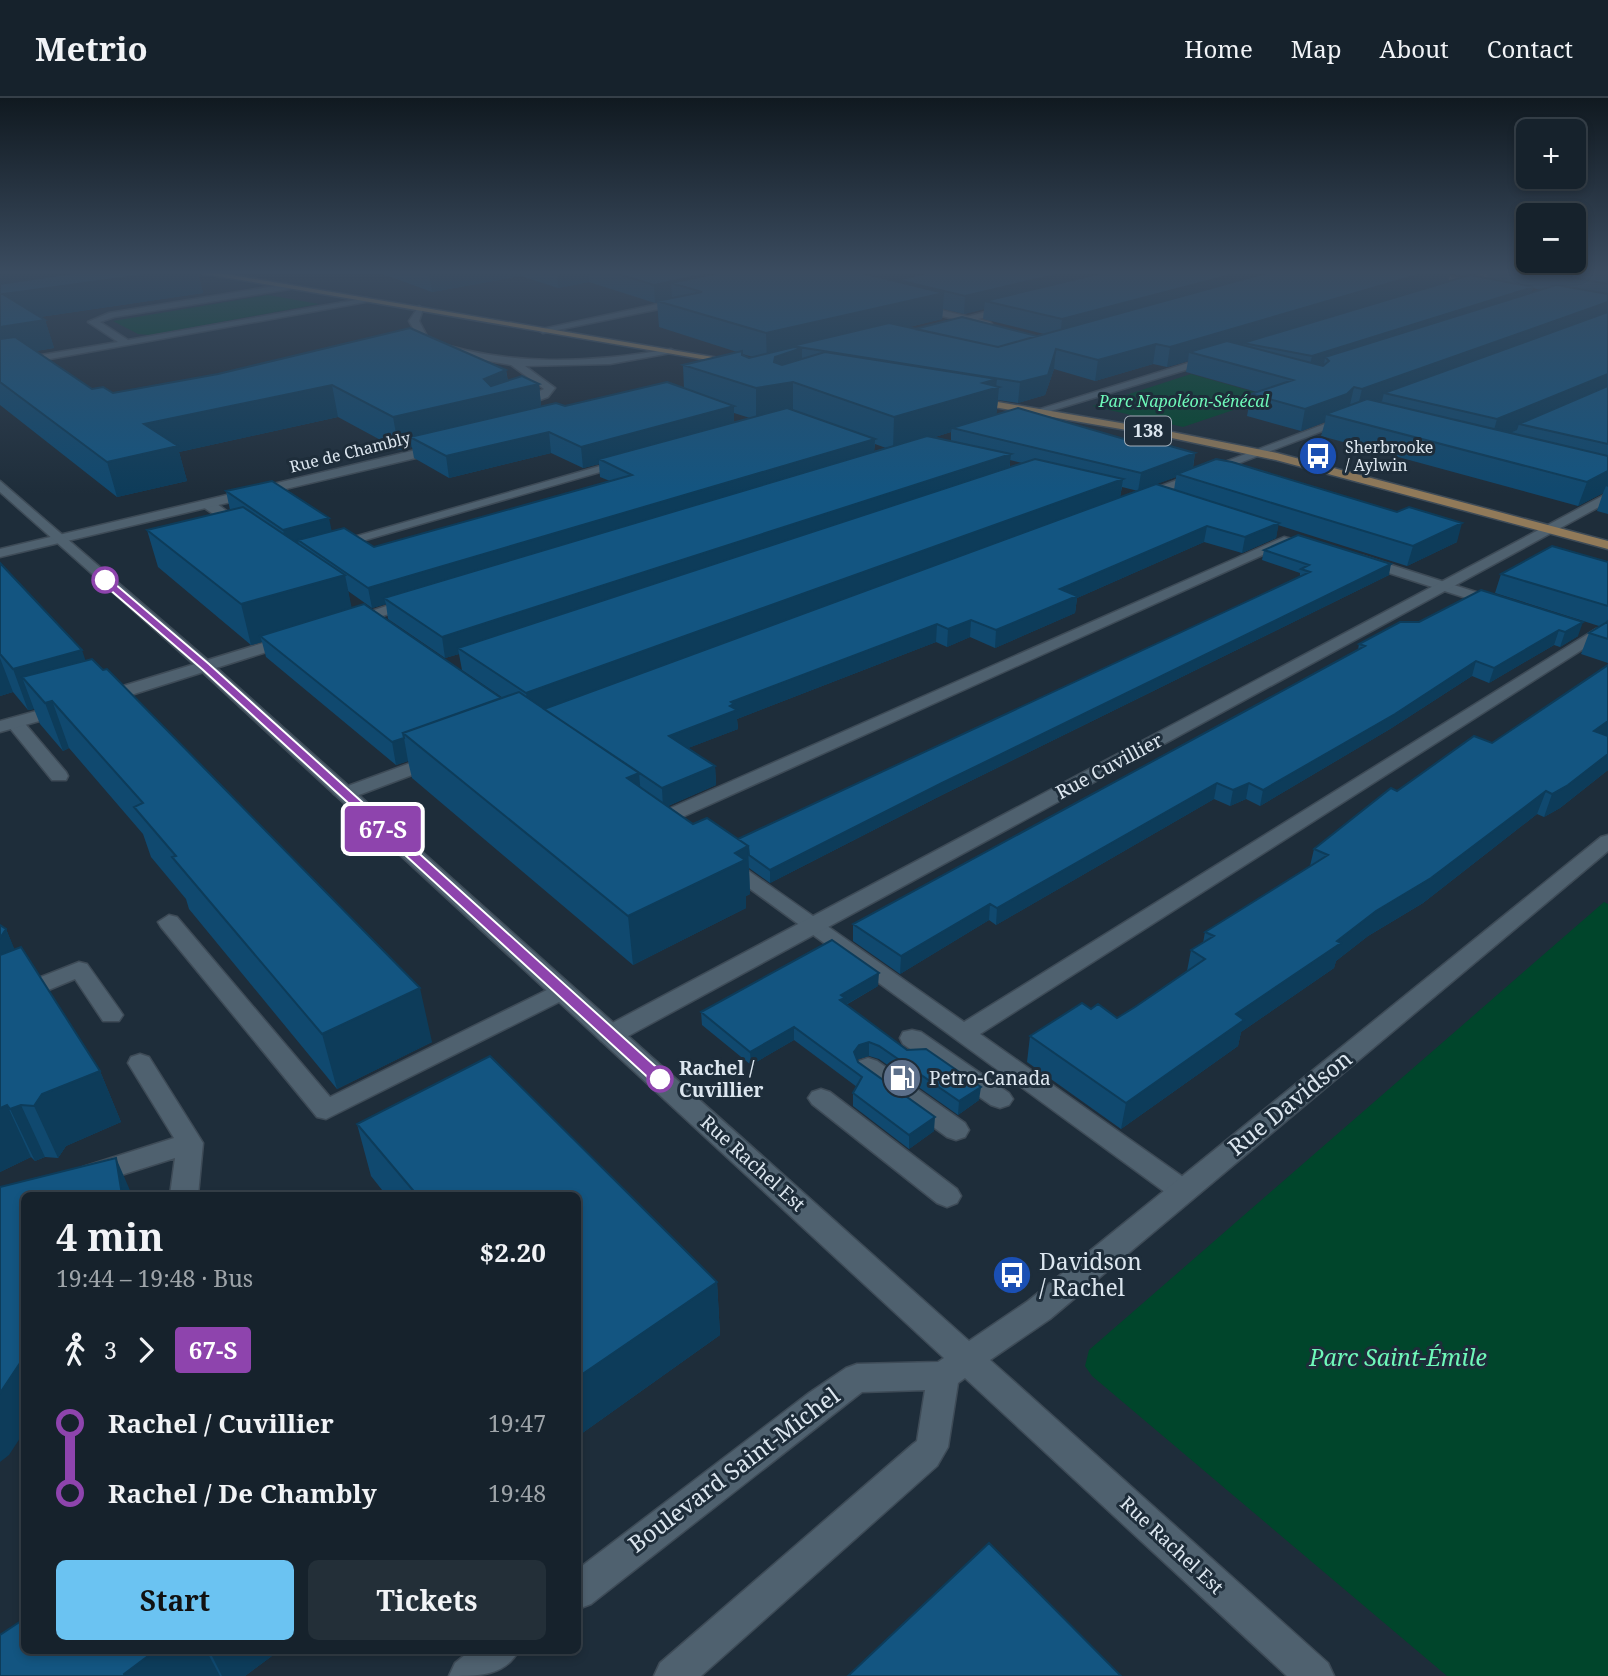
<!DOCTYPE html>
<html lang="en">
<head>
<meta charset="utf-8">
<style>
  :root { --surface:#16222c; --page:#232f38; --text:#f1f3f6; --muted:#9ea4a9; --line:#353f48; --accent:#6bc3f2 }
  body { margin:0; font-family:"Noto Serif",serif; background:var(--page); color:var(--text); height:100vh; display:flex; flex-direction:column; font-size:26px; white-space:nowrap }
  * { box-sizing:border-box; margin:0 }
  p { font-size:23px; color:var(--muted) }
  .icon { flex:none; width:38px; height:38px; fill:none; stroke:currentColor; stroke-width:2; stroke-linecap:round; stroke-linejoin:round }
  .map { position:relative; flex:1; overflow:hidden }
  .sheet { position:absolute; left:21px; top:1094px; width:560px; height:462px; display:flex; flex-direction:column; background:var(--surface); border-radius:10px; box-shadow:0 4px 10px #0003,0 0 0 2px var(--line) }
  .sheet>* { flex:none }
  .badge { padding:0 14px; border-radius:5px; font-size:24px; line-height:46px }
  .controls { position:absolute; left:1516px; top:21px; display:grid; gap:14px }
  .controls a { display:grid; place-items:center; width:70px; height:70px; border-radius:10px; background:var(--surface); box-shadow:0 4px 10px #0003,0 0 0 2px var(--line); font-size:35px }
  .map>.badge { position:absolute; translate:-50% -50%; box-shadow:0 0 0 4px #fff }
  .legs { display:flex; align-items:center; gap:10px; height:77px; padding:0 35px; font-size:23px }
  .legs p { margin-inline-start:auto }
  .headline { display:flex; align-items:center; justify-content:space-between; height:119px; padding:0 35px }
  h1 { font-size:38px; font-weight:700; line-height:52px }
  .button { display:flex; gap:14px; margin-top:auto; padding:14px 35px }
  .button a { flex:1; height:80px; border-radius:10px; background:var(--accent); color:#111; font-size:28px; font-weight:700; line-height:80px; text-align:center }
  .button a+a { background:var(--page); color:var(--text) }
  ul { padding:0 35px; list-style:none }
  li { display:flex; align-items:center; gap:24px; height:70px; font-size:26px }
  li i { display:grid; place-items:center; width:10px; height:100%; margin:0 9px; background:currentColor }
  li i::after { content:''; width:18px; height:18px; margin:-9px; border:5px solid; border-radius:50%; background:var(--surface) }
  li p { margin-inline-start:auto }
  li:first-child i { background:linear-gradient(#0000 50%,currentColor 0) }
  li:last-child i { background:linear-gradient(currentColor 50%,#0000 0) }
  header { display:flex; align-items:center; gap:42px; box-sizing:border-box; height:98px; padding:0 35px; background:var(--surface); border-bottom:2px solid var(--line) }
  header strong { font-size:33px }
  nav { display:flex; gap:38px; margin-inline-start:auto; font-size:24px }
  .map>svg:first-child { display:block }
  .green { fill:#00452b }
  .lines { fill:none; stroke-linecap:round; stroke-linejoin:round }
  .service-casing { stroke:#3e4b57; stroke-width:3 }
  .minor-casing { stroke:#3e4b57; stroke-width:3 }
  .secondary-casing { stroke:#3e4b57; stroke-width:3 }
  .primary-casing { stroke:#3e4b57; stroke-width:3 }
  .service { fill:#4f616f; fill-rule:evenodd }
  .minor { fill:#4f616f; fill-rule:evenodd }
  .secondary { fill:#4f616f; fill-rule:evenodd }
  .primary { fill:#917a59; fill-rule:evenodd }
  .wall { fill:#10496f; fill-rule:evenodd }
  .shaded-wall { fill:#0d3c5a }
  .building { fill:#135581; stroke:#0d3c5a; stroke-width:2 }
  .line-1 { fill:#8e44ad; stroke:#fff; stroke-width:2 }
  .stop-1-dot { fill:#fff; stroke:#8e44ad; stroke-width:3.5 }
  .labels { text-anchor:middle; stroke-width:6; stroke-linejoin:round; paint-order:stroke }
  .far-park-label { font-size:16px; font-style:italic; fill:#6ef8b9; stroke:#1e2d3a }
  .far-poi-label { font-size:16px; fill:#dce6ef; stroke:#1e2d3a; text-anchor:start }
  .far-street-label { font-size:16px; fill:#dce6ef; stroke:#1e2d3a }
  .shield { fill:#1e2d3a; stroke:#a3aeb9; stroke-width:2 }
  .shield-label { font-size:18px; font-weight:bold; fill:#dce6ef }
  .street-label { font-size:19px; fill:#dce6ef; stroke:#1e2d3a }
  .stop-label { font-size:19px; font-weight:bold; fill:#dce6ef; stroke:#1e2d3a; text-anchor:start }
  .poi-label { font-size:19px; fill:#dce6ef; stroke:#1e2d3a; text-anchor:start }
  .near-street-label { font-size:23px; fill:#dce6ef; stroke:#1e2d3a }
  .near-poi-label { font-size:23px; fill:#dce6ef; stroke:#1e2d3a; text-anchor:start }
  .near-park-label { font-size:23px; font-style:italic; fill:#6ef8b9; stroke:#1e2d3a }
</style>
</head>
<body>
<header>
<strong>Metrio</strong>
<nav><a>Home</a><a>Map</a><a>About</a><a>Contact</a></nav>
</header>
<div class="map">
<svg width="1608" height="1578" viewBox="0 0 1608 1578">
  <rect width="100%" height="100%" fill="#1e2d3a"/>
  <path class="green" d="M268 197 319 206 150 237 138 236 113 223Z
    M1191 276 1272 299 1183 329 1092 308Z
    M1604 804 1608 806V1578H1447L1092 1278 1085 1268 1089 1252Z"/>
  <g class="lines">
    <g class="service-casing">
      <path id="service" d="M1417 175H1434L1486 187 1482 190Z
        M916 206 990 224 992 226 987 229 913 211Z
        M419 208 423 211 419 223 429 242C509 269 589 265 671 251L676 254 610 266 525 268 555 290 548 299 516 311 511 308 512 306 544 291 511 267 454 257 422 246 409 223Z
        M621 362 631 365 338 450 326 447Z
        M203 403H213L250 430 238 433 203 409Z
        M1284 439 1296 442 669 725 662 727 652 721 655 717Z
        M1363 458 1501 502 1504 505 1496 510 1491 508 1358 465 1356 462Z
        M1596 531 1602 533V539L980 936 1193 1086 1197 1093 1193 1100 1183 1103 1173 1100 716 766 719 762H733L964 924Z
        M15 620 21 621 66 674 68 678 66 682H52L9 629 6 625 9 621Z
        M169 817 177 819 330 999 555 888H571L575 893 571 898 326 1021 317 1019 161 829 158 824Z
        M79 864 87 866 119 911 123 917 119 923H103L75 881 0 912V895Z
        M912 932 921 934 1009 995 1013 1001 1009 1007 1000 1010 991 1007 903 946 900 940 903 934Z
        M140 956 149 959 203 1045 198 1097H170L175 1060 93 1086 83 1083 80 1076 83 1069 174 1040 128 965 131 959Z
        M868 960 877 963 965 1025 969 1032 965 1039 956 1042 947 1039 859 975 856 969 859 963Z
        M821 991 830 994 957 1091 961 1098 957 1105 947 1109 937 1105 812 1006 808 1000 812 994Z"/>
    </g>
    <g class="minor-casing">
      <path id="minor" d="M1486 175H1499L1455 190 1451 187Z
        M287 186 290 191 114 219 100 224 128 242 367 200 371 203 0 270V264L118 244 88 224 109 215Z
        M685 200 688 205 543 235 538 232Z
        M1012 207 1015 212 941 230 936 227Z
        M1214 257 1218 262 1021 322 1011 320Z
        M1346 318 1356 320 1146 401 1135 398Z
        M441 346 445 347V353L0 459V451Z
        M1608 395V404L619 943H601L598 937 601 931Z
        M413 499 421 504 418 507 350 528 342 523Z
        M289 537 295 539V545L109 604 103 605 94 600 97 596Z
        M62 606 68 607 71 611 68 615 0 634V623Z
        M435 656 444 662 441 666 351 700 344 702 334 696 337 692Z"/>
    </g>
    <g class="secondary-casing">
      <path id="secondary" d="M0 383 211 565 969 1243 1028 1203 1601 739 1608 737V753L1050 1221 990 1262 1328 1565 1334 1578H1287L965 1280 958 1285 948 1349 937 1368 701 1578H654L660 1565 913 1346 917 1343 925 1292 862 1294 591 1506 578 1511V1471L809 1295 846 1270 857 1266 938 1264 944 1260 199 571 0 394Z
        M471 1552H519C505 1578 480 1578 449 1578L455 1565Z"/>
    </g>
    <g class="primary-casing">
      <path id="primary" d="M200 175H220L742 264 737 267Z
        M969 299 1167 333 1277 355 1608 443V451L1276 362 1167 339 965 304 964 302Z"/>
    </g>
    <use href="#service" class="service"/>
    <use href="#minor" class="minor"/>
    <use href="#secondary" class="secondary"/>
    <use href="#primary" class="primary"/>
  </g>
  <path class="wall" d="M0 175H57V178L63 177 62 175H198L203 195 40 219 45 222 54 250 36 253 92 291 113 295 506 272 508 283 539 286 541 308H565L684 290 683 267 737 254 659 229 657 204 655 205 589 184 558 190 521 178 432 194 380 175H1483L1472 177 1487 180 1488 175H1608V416L1597 413 1603 395 1578 408 1321 338 1325 324 1301 333 1247 318 1251 296 1257 294 1186 274 1188 263 1167 269 1153 266 1095 283 1054 271 1045 297 1018 305 998 302 996 317 1195 355 1193 370 1457 444 1407 468 1278 427 1276 440 1242 455 1204 444 1077 500 1075 515 995 550 970 539 947 549 936 544 737 621 738 631 688 650 715 668 716 687 668 708 693 726 738 741 1300 479V475L1262 462 1264 452 1389 477 942 697 770 785 749 770 750 796 746 798V810L633 867 412 680 408 663 396 667 266 559 262 544 251 547 158 469 147 432 230 412 226 393 374 449 610 383 600 379 599 366 583 370 551 355 449 380 414 360 412 349 399 352 338 319 179 354 187 383 117 399 0 307ZM1450 176 1465 178 1448 183ZM1533 190 1541 192 1531 195ZM943 211 964 216 984 211 983 221 1044 236 1037 238 915 231 909 229 942 221ZM742 256 753 259 749 260 742 257ZM734 315 750 320 734 324ZM951 334V343L935 339ZM875 346 886 350 874 353ZM1010 362 1022 365 1010 369ZM1176 379 1174 392 1156 386ZM1122 389 1138 393 1120 399ZM348 493 372 510 386 506 388 521 445 560 459 556 462 572 503 600H501L351 510Z
    M1608 464V541L1599 528 1495 495 1501 476Z
    M0 465 86 563 432 944 337 991 189 811 186 801 151 759 143 736 69 650 63 653 40 626 34 611 28 612 13 594 0 598Z
    M1481 492 1578 538 1560 549 1554 547 1489 585 1472 578 1390 631 1260 708 1246 701 1230 708 1214 701 996 827 989 822 900 876 853 843V826L1358 552 1359 546 1419 524Z
    M1589 535 1608 541V565L1581 556Z
    M1608 567V672L1560 710 1544 719 1537 716 1423 805 1368 838 1336 863 1334 870 1241 934 1238 948 1121 1031 1027 964 1030 938 1091 911 1117 920 1135 909 1187 873 1191 852 1203 845 1205 834 1310 768 1314 751 1397 693 1492 645Z
    M6 831 14 851 100 973 121 1024 66 1048 58 1060 45 1059 35 1063 31 1059 0 1074Z
    M878 888 846 907 907 952 979 1002 958 1017 879 961 869 958 858 961V964L934 1033 909 1051 853 1008V995L857 989 794 942 751 967 702 927 701 914Z
    M490 958 717 1184 720 1237 581 1336 578 1331V1097H386L371 1078 357 1026Z
    M24 1552H280L245 1578H0Z"/>
  <path class="shaded-wall" d="M10 175H57L60 188 157 175H198L203 195 12 223 0 203V176Z
    M437 175H521V178L432 194 429 176Z
    M557 175H589V184L558 190Z
    M711 175H794L671 185 672 201 657 203V204L655 205 654 187Z
    M885 175H927L898 182V189L878 194V177Z
    M1063 175H1133L985 203 984 211 964 216 965 198Z
    M1238 175H1298L1060 240 1062 221Z
    M1424 175H1450L1448 184 1243 245V246L1203 258 1189 254 1188 263 1167 269 1170 249Z
    M1467 175H1483L1467 178Z
    M1533 189 1530 201 1329 263 1325 259 1324 267 1309 271 1312 258Z
    M944 195 942 221 816 252 792 248 793 253 802 250V280L793 284V316L756 322V290L767 264 766 235Z
    M1608 204V220L1384 295 1382 303 1357 312 1362 291Z
    M45 222 54 250 11 257 0 262V229Z
    M1156 246 1153 266 1095 283 1098 262Z
    M1056 251 1054 271 1045 297 1018 305 1020 284Z
    M506 272 509 293 539 286 542 318 410 339 412 349 399 352 393 319Z
    M1608 276V294L1519 326 1517 332 1491 343 1497 321Z
    M997 281 996 290 999 289 996 321 952 330 951 334 893 352 894 319 983 285Z
    M332 287 338 319 179 354 187 383 117 399 107 364 144 326Z
    M1354 289 1349 311 1326 316 1325 324 1301 333 1305 311Z
    M734 308V329L599 361V366L583 370 581 349Z
    M549 334 551 355 449 380 446 358Z
    M875 341 874 358 384 500 386 506 372 510 368 490Z
    M1195 355 1192 373 1177 376 1176 379 1138 393 1141 375Z
    M1011 356 1009 373 458 550 459 556 445 560 442 539Z
    M1608 373V389L1606 388 1603 395 1578 408 1587 384Z
    M1123 381 1120 400 529 618 526 595Z
    M329 420 333 439 298 442 299 448 287 451 283 432Z
    M1279 425 1276 440 1242 455 1245 439Z
    M1462 425 1457 444 1407 468 1413 448Z
    M1207 428 1204 444 1077 500 1075 515 995 550 996 532 1060 491Z
    M1391 466 1389 477 942 697 770 785V772L942 685Z
    M345 477 353 516 260 538 262 544 251 547 241 506Z
    M971 522 970 539 947 549 948 531Z
    M1583 524 1578 538 1560 549 1565 534Z
    M937 526 936 544 737 621 738 631 670 657 669 638 731 604Z
    M1559 532 1554 547 1489 585 1494 570Z
    M82 552 96 593 53 605 69 650 63 653 45 605 22 579 34 611 28 612 13 571Z
    M0 560 13 594 0 598Z
    M1476 563 1472 578 1390 631 1260 708 1263 692Z
    M1608 623V639L1594 633Z
    M404 640 408 663 396 667 392 644Z
    M1608 656V672L1560 710 1544 719 1552 696Z
    M715 668 716 687 663 710 662 690Z
    M639 675 643 721 627 680Z
    M1217 685 1214 701 996 827 997 810Z
    M1249 685 1246 701 1230 708 1233 692Z
    M1546 693 1537 716 1423 805 1368 838 1336 863 1334 870 1241 934 1238 948 1121 1031 1126 1005 1236 916 1376 813Z
    M748 748 750 796 746 798V810L633 867 628 818Z
    M990 806 989 822 900 876 901 858Z
    M6 831 22 869 0 860V840Z
    M879 875 878 888 845 907 840 915 841 897Z
    M420 890 432 944 337 991 322 936Z
    M794 929V942L751 967 750 954Z
    M869 944V958L858 961 854 968V954L859 947Z
    M100 973 121 1024 66 1048 58 1060 34 1008 42 996Z
    M981 989 979 1002 958 1017 959 1003Z
    M7 1007 31 1059 0 1074V1010Z
    M21 1007 45 1059 35 1063 10 1011Z
    M935 1019 934 1033 909 1051V1037Z
    M116 1060 132 1097H122Z
    M717 1184 720 1237 581 1336 578 1314V1279Z
    M24 1259V1334L9 1357 0 1364V1295Z
    M156 1552H206L220 1578H125L124 1576Z
    M209 1552H280L245 1578H222Z"/>
  <path class="building" d="M73 175H157L3 196 45 222 0 229V186Z
    M615 175H711L654 187Z
    M718 175H862L944 195 766 235 657 203 702 194 671 185Z
    M926 175H1063L965 198 898 182Z
    M1102 175H1238L1062 221 985 203Z
    M1266 175H1424L1170 249 1156 246 1098 262 1056 251 1048 277 1020 284 792 248 889 225 998 249Z
    M1549 175H1608V186Z
    M1470 177 1533 189 1312 258 1243 245Z
    M1556 187 1608 196V204L1362 291 1354 289 1347 296 1305 311 1251 296 1293 282 1189 254 1227 243 1323 268 1329 263 1325 259Z
    M1608 214V276L1497 321 1384 295Z
    M962 219 1037 238 998 249 915 231Z
    M410 230 506 272 484 281 491 288 522 278 539 286 393 319 332 287 144 326 178 348 107 364 0 284V241L15 239 92 291 103 289 113 295 218 276Z
    M794 249 802 250 775 259 774 264 782 267 825 254 997 281 983 285 999 289 894 319 793 284 756 290 683 267 742 253V257L749 260Z
    M667 284 734 308 581 349 549 334 446 358 410 339 556 305 565 308Z
    M1608 288V346L1519 326Z
    M1367 301 1608 358V373L1587 384 1326 316Z
    M787 310 875 341 368 490 298 442 344 430 374 449 632 377 599 361Z
    M1018 310 1124 341 1134 338 1195 355 1141 375 952 330Z
    M927 338 1011 356 442 539 384 500Z
    M1035 361 1123 381 526 595 458 550Z
    M1216 361 1232 364 1397 414 1409 409 1462 425 1413 448 1177 376Z
    M272 383 329 420 283 432 226 393Z
    M1156 386 1279 425 1245 439 1207 428 1060 491 1077 498 996 532 971 522 948 531 937 526 731 604 734 606 730 608 737 612 669 638 715 668 662 690 544 611Z
    M243 409 345 477 241 506 147 432Z
    M1298 437 1391 466 942 685 770 772 749 757 748 748 738 741 1310 474 1301 471 1309 467 1264 452Z
    M1552 448 1608 464V508L1501 476Z
    M0 465 82 552 13 571 0 556Z
    M1481 492 1583 524 1565 534 1559 532 1494 570 1476 563 1395 616 1263 692 1249 685 1233 692 1217 685 997 810 990 806 901 858 853 826 1365 548 1359 546 1400 524H1419Z
    M364 506 501 600 403 635 404 640 392 644 260 538Z
    M1608 523V541L1589 535 1607 524Z
    M92 561 103 572 107 571 420 890 322 936 172 759 176 758 134 709 143 705 52 603 45 605 22 579Z
    M1608 567V623L1594 633 1608 638V656L1568 687 1552 696 1546 693 1431 780 1376 813 1337 843 1341 845 1236 916 1244 922 1126 1005 1030 938 1082 905 1091 911 1098 906 1117 920 1135 909 1205 861 1191 852 1214 838 1205 834 1328 757 1314 751 1391 690 1397 693 1474 638 1492 645Z
    M519 594 639 675 627 680 693 726 707 720 748 748 735 755 745 762 628 818 403 635Z
    M0 827 6 831 0 840Z
    M832 842 879 875 841 897 845 900 840 902 907 952 926 951 981 989 959 1003 879 948 869 944 859 947 854 954 858 964 935 1019 909 1037 853 995 862 979 794 929 750 954 701 914Z
    M21 849 100 973 42 996 34 1008 21 1007 10 1011 7 1007 0 1010V857Z
    M490 958 717 1184 578 1279V1097H417L357 1026Z
    M116 1060 122 1097H24V1259L0 1295V1089Z
    M989 1445 1121 1578H848Z
    M24 1521V1552H156L124 1576 125 1578H0V1537Z"/>
  <linearGradient id="sky" x2="0" y2="1"><stop stop-color="#101920"/><stop offset="0.44" stop-color="#3b4c60"/><stop offset="1" stop-color="#3b4c60" stop-opacity="0"/></linearGradient>
  <rect width="1608" height="396" fill="url(#sky)"/>
  <path class="line-1" d="M101 480H108L209 566 665 977V985H654L202 571 101 484Z"/>
  <defs>
    <g id="bus-disc" transform="scale(2.0125)"><circle r="9.5" fill="#1a4fb4" stroke="#1e2d3a"/><path d="M-5-6H5V4H4V6H2V4H-2V6H-4V4H-5ZM-3.5-4V0h7V-4ZM-3.5 1.2v1.5H-2V1.2ZM2 1.2v1.5H3.5V1.2Z" fill="#fff"/></g>
    <g id="fuel-disc" transform="scale(2.0125)"><circle r="9.5" fill="#5c6f8a" stroke="#1e2d3a"/><path d="M-5.5-6h7V0h2V4h1.3V-2.5L3-4.5l.8-.8L6-3V5H2.5V1h-1V6h-7ZM-4.2-4.7v3.2H.2V-4.7Z" fill="#fff"/></g>
  </defs>
  <g fill-rule="evenodd">
    <use href="#bus-disc" x="1318" y="358"/>
    <use href="#fuel-disc" x="902" y="980"/>
    <use href="#bus-disc" x="1012" y="1177"/>
  </g>
  <g class="stop-1-dot">
    <circle cx="105" cy="482" r="12"/>
    <circle cx="660" cy="981" r="12"/>
  </g>
  <g class="labels">
    <g class="far-park-label">
      <text x="1184" y="309">Parc Napoléon-Sénécal</text>
    </g>
    <g class="far-poi-label">
      <text x="1345" y="355">Sherbrooke<tspan x="1345" dy="18">/ Aylwin</tspan></text>
    </g>
    <g class="far-street-label">
      <text transform="translate(350 354) rotate(-14)" y="6">Rue de Chambly</text>
    </g>
    <rect class="shield" x="1125" y="318.5" width="46" height="29" rx="5"/>
    <g class="shield-label">
      <text x="1148" y="339">138</text>
    </g>
    <g class="street-label">
      <text transform="translate(1109 668) rotate(-28)" y="7">Rue Cuvillier</text>
      <text transform="translate(753 1065) rotate(42)" y="7">Rue Rachel Est</text>
      <text transform="translate(1172 1447) rotate(43)" y="7">Rue Rachel Est</text>
    </g>
    <g class="stop-label">
      <text x="679" y="977">Rachel /<tspan x="679" dy="22">Cuvillier</tspan></text>
    </g>
    <g class="poi-label">
      <text x="929" y="987">Petro-Canada</text>
    </g>
    <g class="near-street-label">
      <text transform="translate(1290 1005) rotate(-39)" y="8">Rue Davidson</text>
      <text transform="translate(734 1372) rotate(-37)" y="8">Boulevard Saint-Michel</text>
    </g>
    <g class="near-poi-label">
      <text x="1039" y="1172">Davidson<tspan x="1039" dy="26">/ Rachel</tspan></text>
    </g>
    <g class="near-park-label">
      <text x="1398" y="1268">Parc Saint-Émile</text>
    </g>
  </g>
</svg>
<div class="controls">
<a>+</a>
<a>−</a>
</div>
<b class="badge" style="left:383px;top:731px;background:#8e44ad;color:#fff">67-S</b>
<section class="sheet">
<div class="headline"><div><h1>4 min</h1><p>19:44 – 19:48 · Bus</p></div><b>$2.20</b></div>
<div class="legs"><svg class="icon" aria-label="walk" viewBox="0 0 24 24"><circle cx="13" cy="4" r="2"/><path d="M13 8l-2 6 4 7M11 14l-3 7M7 12l3-4h3l4 4"/></svg>3<svg class="icon" aria-label="forward" viewBox="0 0 24 24"><path d="M9 5l7 7-7 7"/></svg><b class="badge" style="background:#8e44ad;color:#fff">67-S</b></div>
<ul>
<li><i style="color:#8e44ad"></i><b>Rachel / Cuvillier</b><p>19:47</p></li>
<li><i style="color:#8e44ad"></i><b>Rachel / De Chambly</b><p>19:48</p></li>
</ul>
<div class="button"><a>Start</a><a>Tickets</a></div>
</section>
</div>
</body>
</html>
